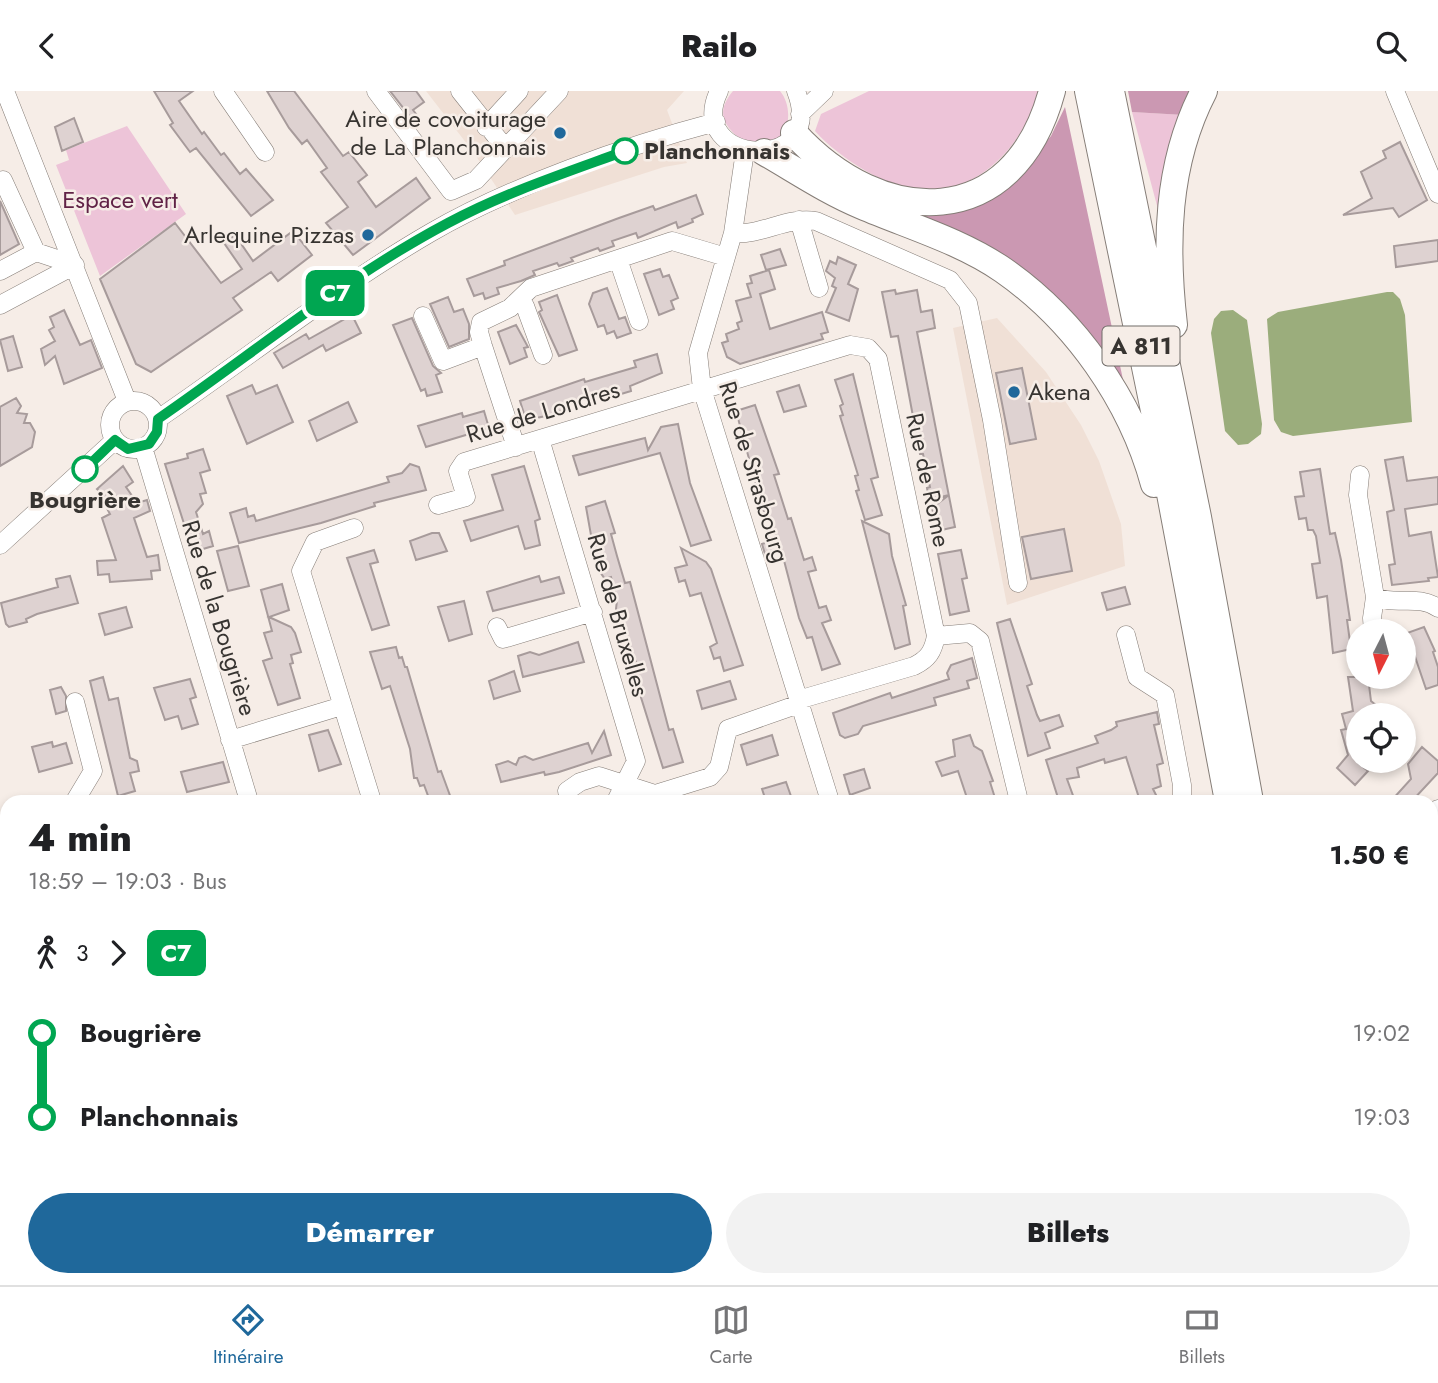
<!DOCTYPE html>
<html lang="fr">
<head>
<meta charset="utf-8">
<style>
  :root { --surface:#fff; --page:#f2f2f2; --text:#202124; --muted:#757577; --line:#e0e0e0; --accent:#1f689b }
  body { margin:0; font-family:Jost,sans-serif; background:var(--page); color:var(--text); height:100vh; display:flex; flex-direction:column; font-size:26px; white-space:nowrap }
  * { box-sizing:border-box; margin:0 }
  p { font-size:23px; color:var(--muted) }
  .icon { flex:none; width:38px; height:38px; fill:none; stroke:currentColor; stroke-width:2; stroke-linecap:round; stroke-linejoin:round }
  .map { position:relative; flex:1; overflow:hidden }
  .drawer { position:absolute; left:0px; top:704px; width:1438px; height:492px; display:flex; flex-direction:column; background:var(--surface); border-radius:21px 21px 0 0; box-shadow:0 4px 10px #0003 }
  .drawer>* { flex:none }
  .badge { padding:0 14px; border-radius:10px; font-size:24px; line-height:46px }
  .needle { width:46px; rotate:186deg }
  .fabs { position:absolute; left:1346px; top:528px; display:grid; gap:14px }
  .fabs a { display:grid; place-items:center; width:70px; height:70px; border-radius:50%; background:var(--surface); box-shadow:0 4px 10px #0003; font-size:35px }
  .map>.badge { position:absolute; translate:-50% -50%; box-shadow:0 0 0 4px #fff }
  .legs { display:flex; align-items:center; gap:10px; height:77px; padding:0 28px; font-size:23px }
  .legs p { margin-inline-start:auto }
  .overview { display:flex; align-items:center; justify-content:space-between; height:119px; padding:0 28px }
  h1 { font-size:38px; font-weight:800; line-height:52px }
  .action { display:flex; gap:14px; margin-top:auto; padding:14px 28px }
  .action a { flex:1; height:80px; border-radius:42px; background:var(--accent); color:#fff; font-size:28px; font-weight:800; line-height:80px; text-align:center }
  .action a+a { background:var(--page); color:var(--text) }
  ul { padding:0 28px; list-style:none }
  li { display:flex; align-items:center; gap:24px; height:84px; font-size:26px }
  li i { display:grid; place-items:center; width:10px; height:100%; margin:0 9px; background:currentColor }
  li i::after { content:''; width:18px; height:18px; margin:-9px; border:5px solid; border-radius:50%; background:var(--surface) }
  li p { margin-inline-start:auto }
  li:first-child i { background:linear-gradient(#0000 50%,currentColor 0) }
  li:last-child i { background:linear-gradient(currentColor 50%,#0000 0) }
  header { display:flex; justify-content:space-between; align-items:center; height:91px; padding:0 28px; background:var(--surface); font-size:32px; font-weight:800 }
  .tab-bar { display:flex; justify-content:space-around; align-items:center; height:98px; border-top:2px solid var(--line); background:var(--surface); font-size:19px; color:var(--muted) }
  .tab-bar a { display:grid; justify-items:center; gap:4px }
  .tab-bar .on { color:var(--accent) }
  .map>svg:first-child { display:block }
  .built { fill:#f0e0d6 }
  .green { fill:#edc4d8 }
  .forest { fill:#cb98b2 }
  .water { fill:#9bad7c }
  .building { fill:#ded2d1; stroke:#a79b9b; stroke-width:2 }
  .lines { fill:none; stroke-linecap:round; stroke-linejoin:round }
  .minor-casing { stroke:#857d77; stroke-width:19 }
  .highway-casing { stroke:#857d77; stroke-width:28 }
  .minor { stroke:#fff; stroke-width:18 }
  .highway { stroke:#fff; stroke-width:26 }
  .line-1-casing { stroke:#fff; stroke-width:16 }
  .line-1 { stroke:#00a651; stroke-width:10 }
  .poi-dot { fill:#1f689b; stroke:#f6ede7; stroke-width:2.5 }
  .stop-1-dot { fill:#fff; stroke:#00a651; stroke-width:3.5 }
  .labels { text-anchor:middle; stroke-width:5; stroke-linejoin:round; paint-order:stroke }
  .shield { fill:#f6ede7; stroke:#706c68; stroke-width:2 }
  .shield-label { font-size:23px; font-weight:bold; fill:#373431 }
  .poi-label { font-size:24px; fill:#373431; stroke:#f6ede7; text-anchor:end }
  .stop-label { font-size:24px; font-weight:bold; fill:#373431; stroke:#f6ede7; text-anchor:start }
  .park-label { font-size:24px; fill:#602246; stroke:#f6ede7 }
  .street-label { font-size:24px; fill:#373431; stroke:#f6ede7 }
</style>
</head>
<body>
<header><svg class="icon" aria-label="back" viewBox="0 0 24 24"><path d="M15 5l-7 7 7 7"/></svg>Railo<svg class="icon" aria-label="search" viewBox="0 0 24 24"><circle cx="10" cy="10" r="6"/><path d="M15 15l6 6"/></svg></header>
<div class="map">
<svg width="1438" height="1194" viewBox="0 0 1438 1194">
  <rect width="100%" height="100%" fill="#f6ede7"/>
  <path class="built" d="M426 0H684L667 19 687 72 664 76 515 124 474 62Z
    M997 227 1046 281 1081 334 1099 370 1121 433 1125 475 1007 514 953 237Z"/>
  <path class="green" d="M733 0H780C792 14 792 43 772 51 765 53 755 53 748 54 728 39 712 25 733 0Z
    M869 0H1038C1026 49 986 96 932 100 893 102 840 68 815 40L821 23Z
    M1132 21 1184 24 1163 137Z
    M127 35 186 123 100 185 56 74 69 69 66 59Z"/>
  <path class="forest" d="M1128 0H1194L1184 24 1132 21Z
    M1065 16 1125 298 1098 256 908 121 1036 63 1051 45Z"/>
  <path class="water" d="M1387 201H1393L1400 208 1405 224 1412 331 1293 345 1281 341 1274 329 1267 228 1278 221Z
    M1233 219 1247 229 1262 333 1261 343 1248 353 1238 354 1225 340 1211 242 1214 228 1221 220Z"/>
  <path class="building" d="M154 0H193L179 10 202 43 204 41 221 64 224 62 240 83 246 78 273 109 251 125 196 57 190 61 170 34 173 32Z
    M267 0H294L343 65 349 61 367 84 358 91 376 116 416 87 430 107 353 164 326 132 348 116 321 81 327 77 307 49 302 53 289 37Z
    M390 0H416L424 11 413 19 420 28 415 32Z
    M74 27 83 51 62 60 55 36Z
    M1400 51 1427 109 1399 126 1393 117 1343 124 1372 107 1361 81 1386 67 1383 60Z
    M696 104 703 123 692 128 693 131 678 137 676 131 638 147 636 142 612 150 614 155 600 160 598 157 571 167 573 170 559 175 557 172 533 180 535 184 521 190 497 197 499 203 485 208 483 202 474 205 467 188 505 174 504 170 619 127 653 115 655 119Z
    M0 110 19 153 0 164Z
    M175 132 221 192 242 178 224 152 235 144 253 170 293 140 312 164 278 190 271 181 233 207 242 219 151 281 136 273 100 188Z
    M1438 149V170L1396 176 1394 155Z
    M780 158 786 174 766 179 761 164Z
    M838 166 856 174 848 193 858 198 849 230 826 221 836 197 832 195 835 187 826 180 830 170 836 173Z
    M660 178 663 186 669 184 678 207 671 210 674 218 659 224 644 183Z
    M769 179 775 198 760 203 770 238 822 221 828 241 821 243 823 248 740 273 727 266 722 252 728 250 726 243 739 238 737 232 742 230 736 210 751 206 747 193 752 192 750 185Z
    M607 197 619 228 625 226 631 242 617 247 614 240 607 243 604 234 598 236 589 213 593 202Z
    M895 199 896 203 917 199 921 221 932 219 935 237 917 241 955 436 937 440 932 417 949 404 929 409 927 397 930 396 923 363H920L898 245 891 246 882 201Z
    M557 204 577 259 559 265 539 221 542 219 539 211Z
    M448 206 454 221 463 218 469 233V248L449 256 430 213Z
    M64 219 80 254 91 249 102 277 64 293 55 265 45 274 41 258 55 250 49 239 54 236 50 226Z
    M352 224 361 242 326 260 323 254 283 277 274 262 306 243 309 248Z
    M412 227 433 275 441 282 436 284 442 301 427 305 425 298 421 300 393 234Z
    M516 234 528 256 524 257 527 266 510 273 498 241Z
    M13 245 22 276 8 280 0 249Z
    M657 263 662 282 630 295 631 300 608 307 598 304 566 314 567 318 551 324 526 329 520 310 584 288 585 291 636 276 634 270Z
    M1022 277 1036 348 1010 353 996 282Z
    M853 283 878 386 871 388 882 424 865 429 856 400 859 399 855 385 858 384 840 325 843 324 840 315 843 313 835 289Z
    M252 294 256 303 277 294 293 331 247 353 227 305Z
    M799 294 806 315 784 321 777 301Z
    M16 307 21 315 17 322 27 323 24 332H30L35 341 32 356 0 375V316Z
    M348 311 357 331 317 350 309 330Z
    M755 314 779 383 774 384 788 428 791 427 804 469 812 466 816 479 808 481 819 517 826 515 831 529 822 532 840 573 822 579 812 546 807 547 799 527 781 458 765 463 762 453 777 448 770 426 763 419 736 320Z
    M484 320 489 337 426 356 418 335 462 322 463 326Z
    M678 333 690 392 711 449 691 455 660 362 579 384 573 365 645 347 648 359 661 336Z
    M203 358 210 379 200 382 206 402 200 403 203 413 196 421 203 443 209 440 213 455 193 461 165 373 188 367 187 363Z
    M1403 366 1407 390 1438 386V413L1405 418 1409 445 1431 441 1438 486 1428 487 1429 490 1392 494 1389 474 1395 473 1387 421 1394 419 1385 369Z
    M410 373 419 376 426 399 374 412 375 415 321 432 239 452 230 422 246 417 248 426 254 424 256 430 389 391 387 386 402 382Z
    M123 375 133 391 126 396 137 412 147 409 150 420 134 427 147 466 158 464 160 479 151 480 152 488 110 491 109 483 98 484 97 470 116 469 102 427 110 423 104 412 108 409 97 398Z
    M524 375 540 428 535 430 540 454 525 458 518 435 471 450 464 430 503 419 492 384Z
    M1320 378 1330 443 1335 442 1341 469 1350 529H1347L1351 558 1333 562 1327 505 1317 507 1312 473 1320 472 1316 445 1313 439H1308L1306 427 1299 428 1295 406 1304 405 1300 381Z
    M605 410 615 442 611 443 617 465 625 492 630 491 669 639 673 638 683 671 663 677 634 584 636 583 634 575 637 574 616 518 617 509 611 486 605 488 600 481 594 461 586 416Z
    M862 430 889 443 892 465 906 514 903 515 910 553 895 558Z
    M1064 438 1072 480 1031 488 1022 446Z
    M432 442H439L447 460 416 469 410 450Z
    M238 455 249 495 228 500 217 460Z
    M681 457 706 471 711 478 743 574 724 580 720 566 714 568 710 556 717 552 701 502 690 505 685 489 679 491 675 477 687 474Z
    M374 459 378 471 370 473 389 534 372 539 347 467Z
    M961 459 967 487 962 488 969 520 950 524 938 463Z
    M70 485 78 512 37 523 26 528 27 531 9 536 6 533 1 512 58 496 56 488Z
    M539 485 541 491 559 486 564 502 493 520 487 501Z
    M282 493 289 519 269 526 291 536 295 542 301 561 291 564 293 572 290 573 300 607 278 614 263 570 272 567 264 542 272 540 261 499Z
    M1125 496 1130 513 1107 519 1102 502Z
    M464 510 472 543 449 550 438 516Z
    M126 516 132 536 105 544 99 523Z
    M1010 528 1032 593 1027 595 1037 624 1040 630 1059 624 1063 635 1045 642 1050 657 1028 665 997 532Z
    M1424 536 1435 560 1433 561 1438 576V594L1426 598 1407 542Z
    M578 551 584 571 523 586 518 565 530 561 539 564Z
    M396 556 399 567 402 566 405 576H407L438 681 441 680 452 710H430L424 694 420 695 417 687H414L410 658 390 595 382 598 370 561Z
    M972 567 977 587 967 590 969 597 934 607 936 614 863 635 858 643 845 647 840 644 833 622 890 602 892 607 949 588 947 582 951 574Z
    M514 580 520 600 494 608 489 590Z
    M103 586 109 609 118 607 130 667 137 670 139 680 130 682 135 700 118 705 90 590Z
    M1348 586H1368L1371 610 1389 625H1358V672L1368 680 1355 694 1337 677 1348 664 1341 639 1346 638 1342 623 1353 620Z
    M190 588 196 606 190 608 198 633 182 638 178 625 165 629 154 597Z
    M730 590 736 608 702 618 697 600Z
    M61 596 66 605V620L56 623 50 599Z
    M1157 621 1159 633 1154 634 1163 672 1157 674 1161 695 1153 698 1159 710H1140L1126 666 1105 672 1104 668 1077 677 1079 686 1067 688 1075 710H1059L1046 669 1098 652 1095 645 1111 639 1117 635 1116 631Z
    M328 639 341 673 319 680 309 644Z
    M604 640 611 664 559 681 545 684 544 681 501 691 496 674 508 670 516 674 519 667 525 665 533 669 588 652 592 662Z
    M772 644 778 664 747 674 741 654Z
    M970 644 974 655 982 660 993 690 990 691 995 707 984 710H968L958 680 942 685 936 671 955 665 953 649Z
    M52 651 53 656 66 652 72 672 39 681 32 656Z
    M1422 656 1438 670V682L1412 710H1391L1411 688 1408 673Z
    M223 671 229 691 187 701 181 681Z
    M864 678 870 697 850 704 844 684Z
    M786 691 792 708 766 710 762 698Z"/>
  <g class="lines">
    <g class="minor-casing">
      <path id="minor" d="M5 0 127 310
        M223 0 265 61
        M376 0 451 100 476 89 559 0
        M460 0 506 58
        M719 0C683 74 829 85 796 0
        M1395 0 1438 103
        M800 23 824 0
        M486 36 519 0
        M745 60 733 142 698 262 702 298 830 710
        M799 129 819 197
        M733 142C761 145 787 125 816 130L950 189 968 212 992 329 1018 492
        M36 161 75 174
        M618 168 639 230
        M0 180 36 161 3 89
        M518 210 525 215 543 264
        M0 214 75 174
        M423 225 443 270 483 255
        M110 334a24 24 0 1 1 48 0a24 24 0 1 1-48 0Z
        M158 328C249 266 334 198 430 142 511 95 625 55 716 31
        M540 348 636 670 616 710
        M143 356 249 710
        M516 356 483 255 479 241 481 231 510 217 531 197 672 150 726 166
        M1360 384 1358 404 1375 506C1396 515 1418 503 1438 517
        M438 414 466 406 458 380 464 371 850 254 868 257 878 268 936 545C933 561 928 568 914 575L798 609
        M354 437 315 451 301 480 372 710
        M0 454 115 349
        M497 536 503 548 593 521
        M1373 541 1372 527 1375 506
        M1126 544 1137 586 1165 604 1182 694V710
        M936 545 970 542 980 550 1019 710
        M75 611 93 680 75 710
        M230 649 342 615
        M567 700 580 691 599 685 655 703 710 686 719 676 728 638 799 613
        M1432 725 1438 718
        M0 884 7 883
        M1432 1038 1438 1060
        M0 1175 7 1177
        M51 1188 60 1194
        M366 1188 367 1194
        M769 1188 773 1194
        M1021 1188 1023 1194
        M264 1194 279 1188
        M741 1194 744 1188
        M930 1194 933 1188
        M1049 1194 1070 1188
        M1226 1194V1188"/>
    </g>
    <g class="highway-casing">
      <path id="highway" d="M1088 0 1157 334 1228 710
        M1111 0 1198 426 1250 710
        M794 42C882 139 1014 142 1052 0
        M764 61C797 80 828 101 862 115 909 135 961 150 1003 179 1075 229 1131 309 1154 393
        M1174 234C1165 155 1166 73 1204 0
        M1296 1188 1297 1194
        M1318 1188 1319 1194"/>
    </g>
    <use href="#minor" class="minor"/>
    <use href="#highway" class="highway"/>
  </g>
  <g class="lines">
    <g class="line-1-casing">
      <path id="line-1" d="M85 378 115 349 128 358 149 353 157 341 158 328C254 262 344 187 448 132 504 102 565 82 625 60"/>
    </g>
    <use href="#line-1" class="line-1"/>
  </g>
  <g class="poi-dot">
    <circle cx="560" cy="42" r="7"/>
    <circle cx="368" cy="144" r="7"/>
    <circle cx="1014" cy="301" r="7"/>
  </g>
  <g class="stop-1-dot">
    <circle cx="625" cy="60" r="12"/>
    <circle cx="85" cy="378" r="12"/>
  </g>
  <g class="labels">
    <rect class="shield" x="1102.5" y="235.5" width="77" height="39" rx="5"/>
    <g class="shield-label">
      <text x="1141" y="263">A 811</text>
    </g>
    <g class="poi-label">
      <text x="546" y="36">Aire de covoiturage<tspan x="546" dy="28">de La Planchonnais</tspan></text>
      <text x="354" y="152">Arlequine Pizzas</text>
      <text x="1028" y="309" text-anchor="start">Akena</text>
    </g>
    <g class="stop-label">
      <text x="644" y="68">Planchonnais</text>
      <text x="85" y="417" text-anchor="middle">Bougrière</text>
    </g>
    <g class="park-label">
      <text x="120" y="117">Espace vert</text>
    </g>
    <g class="street-label">
      <text transform="translate(543 321) rotate(-17)" y="8">Rue de Londres</text>
      <text transform="translate(754 381) rotate(73)" y="8">Rue de Strasbourg</text>
      <text transform="translate(928 389) rotate(78)" y="8">Rue de Rome</text>
      <text transform="translate(618 524) rotate(74)" y="8">Rue de Bruxelles</text>
      <text transform="translate(219 527) rotate(73)" y="8">Rue de la Bougrière</text>
    </g>
  </g>
</svg>
<div class="fabs">
<a><svg class="needle" viewBox="-14 -14 28 28"><path d="M0-13l5 13h-10z" fill="#e53935"/><path d="M0 13l5-13h-10z" fill="#757577"/></svg></a>
<a><svg class="icon" aria-label="locate" viewBox="0 0 24 24"><circle cx="12" cy="12" r="6"/><path d="M12 2v4M12 18v4M2 12h4M18 12h4"/></svg></a>
</div>
<b class="badge" style="left:335px;top:202px;background:#00a651;color:#fff">C7</b>
<section class="drawer">
<div class="overview"><div><h1>4 min</h1><p>18:59 – 19:03 · Bus</p></div><b>1.50 €</b></div>
<div class="legs"><svg class="icon" aria-label="walk" viewBox="0 0 24 24"><circle cx="13" cy="4" r="2"/><path d="M13 8l-2 6 4 7M11 14l-3 7M7 12l3-4h3l4 4"/></svg>3<svg class="icon" aria-label="forward" viewBox="0 0 24 24"><path d="M9 5l7 7-7 7"/></svg><b class="badge" style="background:#00a651;color:#fff">C7</b></div>
<ul>
<li><i style="color:#00a651"></i><b>Bougrière</b><p>19:02</p></li>
<li><i style="color:#00a651"></i><b>Planchonnais</b><p>19:03</p></li>
</ul>
<div class="action"><a>Démarrer</a><a>Billets</a></div>
</section>
</div>
<nav class="tab-bar">
<a class="on"><svg class="icon" aria-label="directions" viewBox="0 0 24 24"><path d="M12 3l9 9-9 9-9-9zM9 14v-3h6M13 9l2 2-2 2"/></svg>Itinéraire</a>
<a><svg class="icon" aria-label="map" viewBox="0 0 24 24"><path d="M3 6l6-2 6 2 6-2v14l-6 2-6-2-6 2zM9 4v14M15 6v14"/></svg>Carte</a>
<a><svg class="icon" aria-label="tickets" viewBox="0 0 24 24"><path d="M3 7h18v10H3zM15 7v10"/></svg>Billets</a>
</nav>
</body>
</html>
